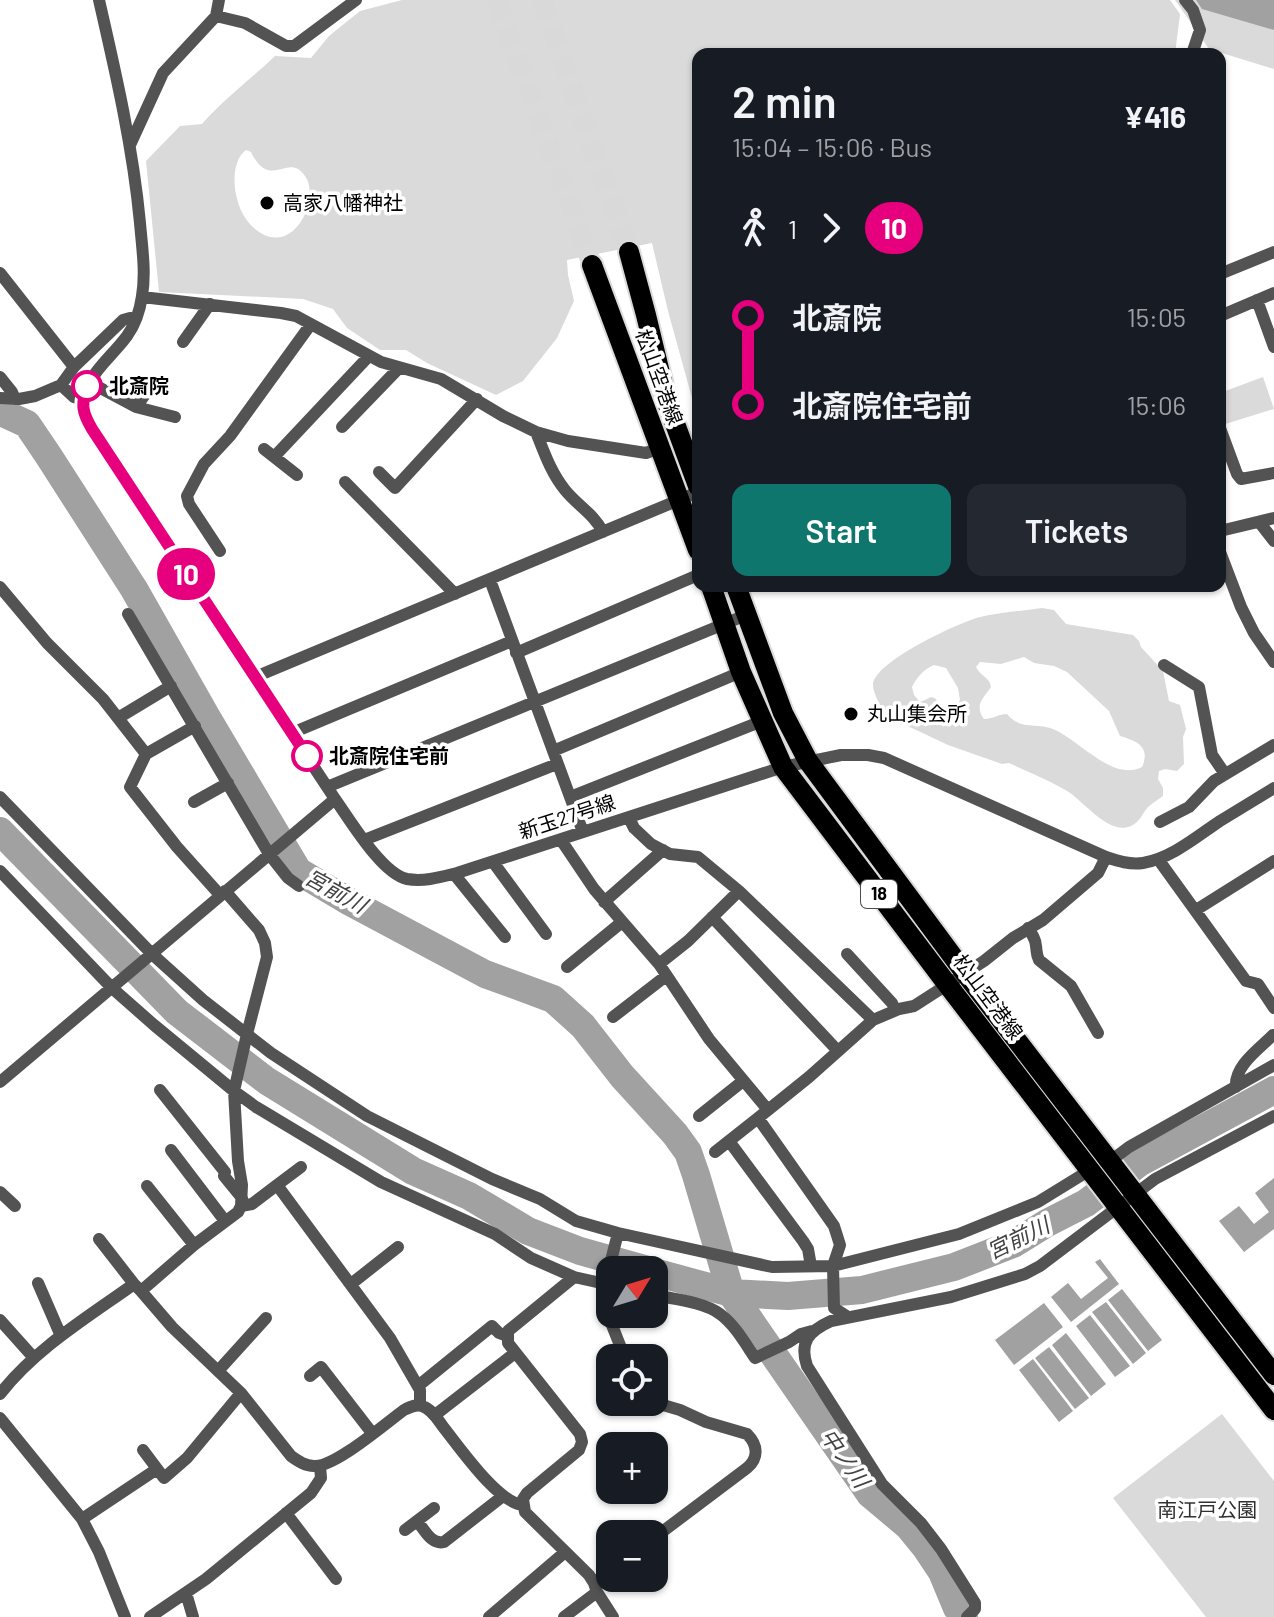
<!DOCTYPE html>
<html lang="en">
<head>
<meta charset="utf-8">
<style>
  :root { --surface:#171b24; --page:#242831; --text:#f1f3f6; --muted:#9ea1a6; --accent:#0f766e }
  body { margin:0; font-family:Barlow,"Noto Sans JP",sans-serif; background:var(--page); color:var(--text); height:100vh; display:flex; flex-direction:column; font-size:30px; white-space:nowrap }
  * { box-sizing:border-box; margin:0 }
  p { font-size:26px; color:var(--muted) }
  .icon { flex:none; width:44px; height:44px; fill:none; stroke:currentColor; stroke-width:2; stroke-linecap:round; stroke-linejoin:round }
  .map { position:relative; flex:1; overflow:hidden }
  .side { position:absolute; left:692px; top:48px; width:534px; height:544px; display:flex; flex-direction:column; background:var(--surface); border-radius:16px; box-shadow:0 2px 6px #0004 }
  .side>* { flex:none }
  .badge { padding:0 16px; border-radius:26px; font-size:28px; line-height:52px }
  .needle { width:52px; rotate:52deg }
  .tools { position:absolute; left:596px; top:1256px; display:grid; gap:16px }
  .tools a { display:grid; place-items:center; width:72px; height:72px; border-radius:16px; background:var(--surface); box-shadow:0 2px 6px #0004; font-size:40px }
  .map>.badge { position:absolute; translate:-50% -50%; box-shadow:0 0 0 4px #fff }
  .legs { display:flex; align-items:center; gap:12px; height:88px; padding:0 40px; font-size:26px }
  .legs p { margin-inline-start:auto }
  .overview { display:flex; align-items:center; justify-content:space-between; height:136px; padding:0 40px }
  h1 { font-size:44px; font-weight:600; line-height:60px }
  .primary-button { display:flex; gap:16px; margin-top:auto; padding:16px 40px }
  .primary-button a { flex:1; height:92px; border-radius:16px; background:var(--accent); color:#fff; font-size:32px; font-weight:600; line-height:92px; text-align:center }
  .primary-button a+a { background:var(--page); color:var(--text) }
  ul { padding:0 40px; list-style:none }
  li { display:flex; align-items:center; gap:28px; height:88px; font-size:30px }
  li i { display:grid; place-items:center; width:12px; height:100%; margin:0 10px; background:currentColor }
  li i::after { content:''; width:20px; height:20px; margin:-10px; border:6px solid; border-radius:50%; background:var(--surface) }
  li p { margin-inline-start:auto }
  li:first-child i { background:linear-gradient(#0000 50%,currentColor 0) }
  li:last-child i { background:linear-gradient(currentColor 50%,#0000 0) }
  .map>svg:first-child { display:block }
  .green { fill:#dadada; fill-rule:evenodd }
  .water { fill:#a1a1a1 }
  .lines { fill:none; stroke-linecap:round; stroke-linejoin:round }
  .river { stroke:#a1a1a1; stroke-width:28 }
  .primary-tunnel { stroke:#d9d9d9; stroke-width:20; stroke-dasharray:20 10; stroke-linecap:butt }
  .primary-casing { stroke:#dbdbdb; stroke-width:24 }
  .street { stroke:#535353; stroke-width:12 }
  .primary { stroke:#000; stroke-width:20 }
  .line-1-casing { stroke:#fff; stroke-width:18 }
  .line-1 { stroke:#e6007e; stroke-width:12 }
  .poi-dot { fill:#000; stroke:#fff; stroke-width:3 }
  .stop-1-dot { fill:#fff; stroke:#e6007e; stroke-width:4 }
  .labels { text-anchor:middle; stroke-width:7; stroke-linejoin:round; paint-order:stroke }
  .shield { fill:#fff; stroke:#4c4c4c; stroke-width:2 }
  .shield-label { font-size:18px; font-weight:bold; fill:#000 }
  .poi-label { font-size:20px; fill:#000; stroke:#fff; text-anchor:start }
  .street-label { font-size:20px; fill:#000; stroke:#fff }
  .stop-label { font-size:20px; font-weight:bold; fill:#000; stroke:#fff; text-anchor:start }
  .park-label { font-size:20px; fill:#313131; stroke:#fff }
  .water-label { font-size:22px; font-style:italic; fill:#424242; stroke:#fff }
</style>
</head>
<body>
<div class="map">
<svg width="1274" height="1617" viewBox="0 0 1274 1617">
  <rect width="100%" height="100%" fill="#fff"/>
  <path class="green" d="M402 0H1170L1180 14 1175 54H698V420L668 311 652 243 567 260 568 275 574 301 557 338 523 381 496 395 427 363 406 350H380L347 328 333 309 303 299 159 292 146 161 180 126 202 124C224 99 251 79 275 56L311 58 329 36 360 11ZM246 150 251 152C271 192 288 151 305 176 312 185 310 202 306 212 294 240 270 247 249 223 234 207 227 164 246 150Z
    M1175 0H1274V69L1209 49Z
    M1263 377 1274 409 1222 425 1220 393Z
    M1042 608 1054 610 1066 624 1133 635 1139 641 1141 647 1163 671 1169 701 1180 705 1186 729 1183 737 1184 764 1177 771 1165 769 1159 771 1158 779 1163 788V796C1158 800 1152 803 1148 807 1142 814 1140 822 1131 826 1109 836 1084 801 1067 791 1049 780 1028 772 1009 763L1002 764 948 745 895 720 888 711 881 709C879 702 873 692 873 685 873 662 960 622 980 617 1000 612 1022 611 1042 608ZM1024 657 1034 663 1054 666 1067 672 1109 711 1120 736C1137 741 1151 747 1142 767 1112 782 1080 740 1053 729 1036 722 1021 731 1007 714 999 714 993 719 984 719 974 705 983 699 991 687 990 677 980 676 976 667L980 662 1001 664ZM934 665 946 668 958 688 960 700 953 711 944 712 935 698 931 697 923 701H919L914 695 912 687C917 677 924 669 934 665Z
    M1222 1414 1274 1481V1617H1206L1113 1498Z"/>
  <path class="water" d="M1196 0H1274V30L1202 9Z
    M1274 1178V1229L1244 1252 1219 1221 1239 1206 1254 1224 1269 1212 1255 1193Z
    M1100 1259 1119 1284 1071 1322 1051 1297 1068 1283 1081 1299 1108 1278 1095 1262Z
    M1122 1289 1162 1340 1148 1351 1108 1300Z
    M1106 1302 1146 1353 1133 1364 1092 1312Z
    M1044 1303 1063 1327 1014 1365 995 1340Z
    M1090 1315 1130 1366 1115 1377 1076 1326Z
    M1066 1333 1106 1384 1091 1396 1052 1345Z
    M1049 1347 1089 1398 1075 1409 1035 1358Z
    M1033 1359 1073 1411 1059 1422 1019 1370Z"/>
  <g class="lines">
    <path class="river" d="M0 413H3L27 424 48 455 134 589 206 716 298 871 350 902 485 974 553 999 583 1026 622 1076 675 1134 688 1152 696 1175 731 1293 870 1494 908 1526 926 1548 942 1572 957 1608 964 1617
      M0 831 177 1012 267 1081 413 1171 469 1196 528 1231 580 1251 648 1270
      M654 1272 731 1293 788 1296 862 1290 954 1267 1013 1244 1047 1223 1086 1203 1139 1163 1274 1090"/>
    <path class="primary-tunnel" d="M496 0 592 265
      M542 0 629 252"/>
    <g class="primary-casing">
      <path id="primary" d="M629 252 646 315 667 402 698 486
        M592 265 698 550
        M711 586 741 672 783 767 947 984 1274 1410
        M736 586 783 713 808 761 965 973 1274 1375"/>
    </g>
    <path class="street" d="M99 0C116 74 133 148 140 223 142 247 146 272 142 296 140 310 135 325 127 336 107 363 82 376 83 413L148 516 335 799C350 820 382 874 407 879 424 882 441 877 457 873L783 767 841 755H868L884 758 1106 857C1118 861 1130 865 1143 863 1172 858 1196 837 1220 821 1238 810 1256 799 1274 788
      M1185 0 1193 10 1200 30 1192 54
      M216 16 245 23 286 46H294L356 0
      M130 145 163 73 216 16 219 0
      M0 273 74 367
      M1220 274 1274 252
      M142 297 281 313 296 316 381 362 441 379 503 416 536 432 568 441 646 453 660 448
      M1257 300 1274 347
      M1220 316 1274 293
      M183 342 210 304
      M0 377 12 392 15 399
      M89 382 136 407 175 417
      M61 385 74 367 123 320 130 318 136 319
      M0 398 19 399 35 396 61 385 74 397 83 400
      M136 407 154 382
      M342 427 399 368
      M1220 428 1237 474 1241 479 1274 473
      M536 432C544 452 551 473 565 490 577 505 594 514 603 532
      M264 449 297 475
      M274 457 369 356
      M379 472 395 488 477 399
      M345 482 455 594
      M1260 523 1274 541
      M1220 531 1274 518
      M220 551 189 504 187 496 204 464 230 436 311 324
      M1220 552 1241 607 1254 633 1274 662
      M490 580 583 832
      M0 587 47 643 103 699 146 754 130 787 177 847 220 895
      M128 614 269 854 288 878 299 886
      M516 653 698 575
      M1164 665 1199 687 1212 755 1225 774
      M255 677 698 492
      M117 717 123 715 171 686
      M292 733 512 641
      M553 751 741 672
      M146 754 195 726
      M327 787 746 615
      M0 797 152 954 203 1000 271 1053 367 1116 492 1179 540 1199 576 1221 618 1233 772 1267 833 1266 959 1234 1038 1202 1090 1170
      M570 797 762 721
      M194 802 228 783
      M629 818 634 828 651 844 670 854 698 857 739 891
      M1160 822 1189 807 1214 781 1274 745
      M364 840 557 764
      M561 840 594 889 659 964 709 1039 768 1110 758 1118 834 1226 840 1245 833 1266 834 1308 848 1317
      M1158 859 1246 981 1258 984 1274 1008
      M493 862 546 934
      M0 871 112 988 154 1025 234 1091 256 1107 381 1182 495 1234 531 1258 574 1277 610 1285
      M454 874 505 937
      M225 891 259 930 265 943 267 957 247 1034 234 1091 238 1161 242 1185 241 1206
      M604 902 663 850
      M1196 910 1274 861
      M712 917 838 1051
      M1028 928C1032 934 1036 940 1036 946 1037 952 1036 954 1039 960L1071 986 1098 1033
      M847 954 892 1003 895 1010
      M659 964 688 941 739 891 873 1020
      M567 967 622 922
      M613 1017 666 976
      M0 1082 335 799
      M1236 1087C1234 1066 1259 1049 1273 1035
      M160 1090 225 1172 224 1176 242 1198
      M768 1110 809 1077 873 1020 899 1009 914 1006 984 961 1013 938 1043 920 1098 873 1106 857
      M699 1116 743 1081
      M729 1141 803 1241 808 1249 811 1266
      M171 1150 225 1221
      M715 1152 758 1118
      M1109 1162 1129 1147 1274 1065
      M277 1185 301 1167
      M147 1186 194 1245
      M0 1192 15 1206
      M618 1233 605 1284 606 1310 625 1358
      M99 1239 134 1284
      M574 1277 508 1331V1343L580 1434 582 1442 579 1450 527 1493 523 1499 525 1512 589 1575 594 1583 597 1592 613 1617
      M38 1283 61 1336
      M351 1284 398 1247
      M141 1291 172 1327 241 1393 291 1456C298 1461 305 1466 314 1466 334 1468 386 1423 404 1410 410 1407 416 1404 422 1406 432 1409 438 1420 444 1428 460 1448 498 1503 523 1505
      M654 1295C673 1299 705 1302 720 1314 735 1325 745 1343 755 1358L789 1342 801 1334 812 1331
      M0 1320 34 1358
      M218 1371 266 1318
      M310 1376 321 1367 372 1433
      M418 1386 492 1326 499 1333 507 1336
      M0 1394C36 1348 88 1317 134 1284L141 1291 194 1245 238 1212 241 1206 252 1204 277 1185 390 1338 420 1390V1405
      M654 1400 663 1405 680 1410 706 1422 747 1434C758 1445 759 1458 747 1468L654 1538
      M435 1415 515 1353
      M0 1418 82 1519 99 1552 125 1617
      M143 1450 164 1478 187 1458 241 1393
      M286 1513 336 1579
      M82 1519 157 1469
      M417 1521C425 1530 431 1545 444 1542L503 1496
      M405 1530 434 1508
      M594 1583 610 1571
      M186 1593 193 1617
      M150 1617 206 1579 311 1493 321 1478 320 1466
      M489 1617 564 1553
      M564 1617 597 1592
      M967 1617 975 1609V1603L941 1549 921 1523 882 1484 807 1366C799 1342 809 1331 831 1321L951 1297 1025 1274 1040 1266 1155 1179 1274 1116"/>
    <use href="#primary" class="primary"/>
  </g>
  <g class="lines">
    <g class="line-1-casing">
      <path id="line-1" d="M87 386C81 405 82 412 92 429L307 756"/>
    </g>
    <use href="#line-1" class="line-1"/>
  </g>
  <g class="poi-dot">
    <circle cx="267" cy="203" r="8"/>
    <circle cx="851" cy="714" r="8"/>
  </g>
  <g class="stop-1-dot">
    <circle cx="87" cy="386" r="14"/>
    <circle cx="307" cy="756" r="14"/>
  </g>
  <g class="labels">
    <rect class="shield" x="861" y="880" width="36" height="28" rx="6"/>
    <g class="shield-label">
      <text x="879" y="900">18</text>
    </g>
    <g class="poi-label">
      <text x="283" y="210">高家八幡神社</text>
      <text x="867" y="721">丸山集会所</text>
    </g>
    <g class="street-label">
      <text transform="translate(659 377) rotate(70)" y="7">松山空港線</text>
      <text transform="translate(567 817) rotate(-18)" y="7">新玉27号線</text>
      <text transform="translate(988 997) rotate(53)" y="7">松山空港線</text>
    </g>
    <g class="stop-label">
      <text x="109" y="393">北斎院</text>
      <text x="329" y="763">北斎院住宅前</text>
    </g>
    <g class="park-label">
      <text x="1207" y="1517">南江戸公園</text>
    </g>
    <g class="water-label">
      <text transform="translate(336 891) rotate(29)" y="8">宮前川</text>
      <text transform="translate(1018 1238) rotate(-26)" y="8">宮前川</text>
      <text transform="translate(845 1458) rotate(55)" y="8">中ノ川</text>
    </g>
  </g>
</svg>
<div class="tools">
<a><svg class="needle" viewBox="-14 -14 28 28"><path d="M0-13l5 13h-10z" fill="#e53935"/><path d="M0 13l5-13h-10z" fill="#9ea1a6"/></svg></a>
<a><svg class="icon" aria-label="locate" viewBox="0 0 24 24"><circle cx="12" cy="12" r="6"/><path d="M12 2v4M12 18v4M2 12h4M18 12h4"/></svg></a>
<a>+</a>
<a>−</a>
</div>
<b class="badge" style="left:186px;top:574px;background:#e6007e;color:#fff">10</b>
<section class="side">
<div class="overview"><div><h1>2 min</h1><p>15:04 – 15:06 · Bus</p></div><b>¥416</b></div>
<div class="legs"><svg class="icon" aria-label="walk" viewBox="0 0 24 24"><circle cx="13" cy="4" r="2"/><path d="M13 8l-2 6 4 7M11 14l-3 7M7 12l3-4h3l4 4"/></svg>1<svg class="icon" aria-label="forward" viewBox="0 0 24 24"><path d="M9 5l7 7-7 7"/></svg><b class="badge" style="background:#e6007e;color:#fff">10</b></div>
<ul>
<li><i style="color:#e6007e"></i><b>北斎院</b><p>15:05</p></li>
<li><i style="color:#e6007e"></i><b>北斎院住宅前</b><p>15:06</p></li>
</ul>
<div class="primary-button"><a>Start</a><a>Tickets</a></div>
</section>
</div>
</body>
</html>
